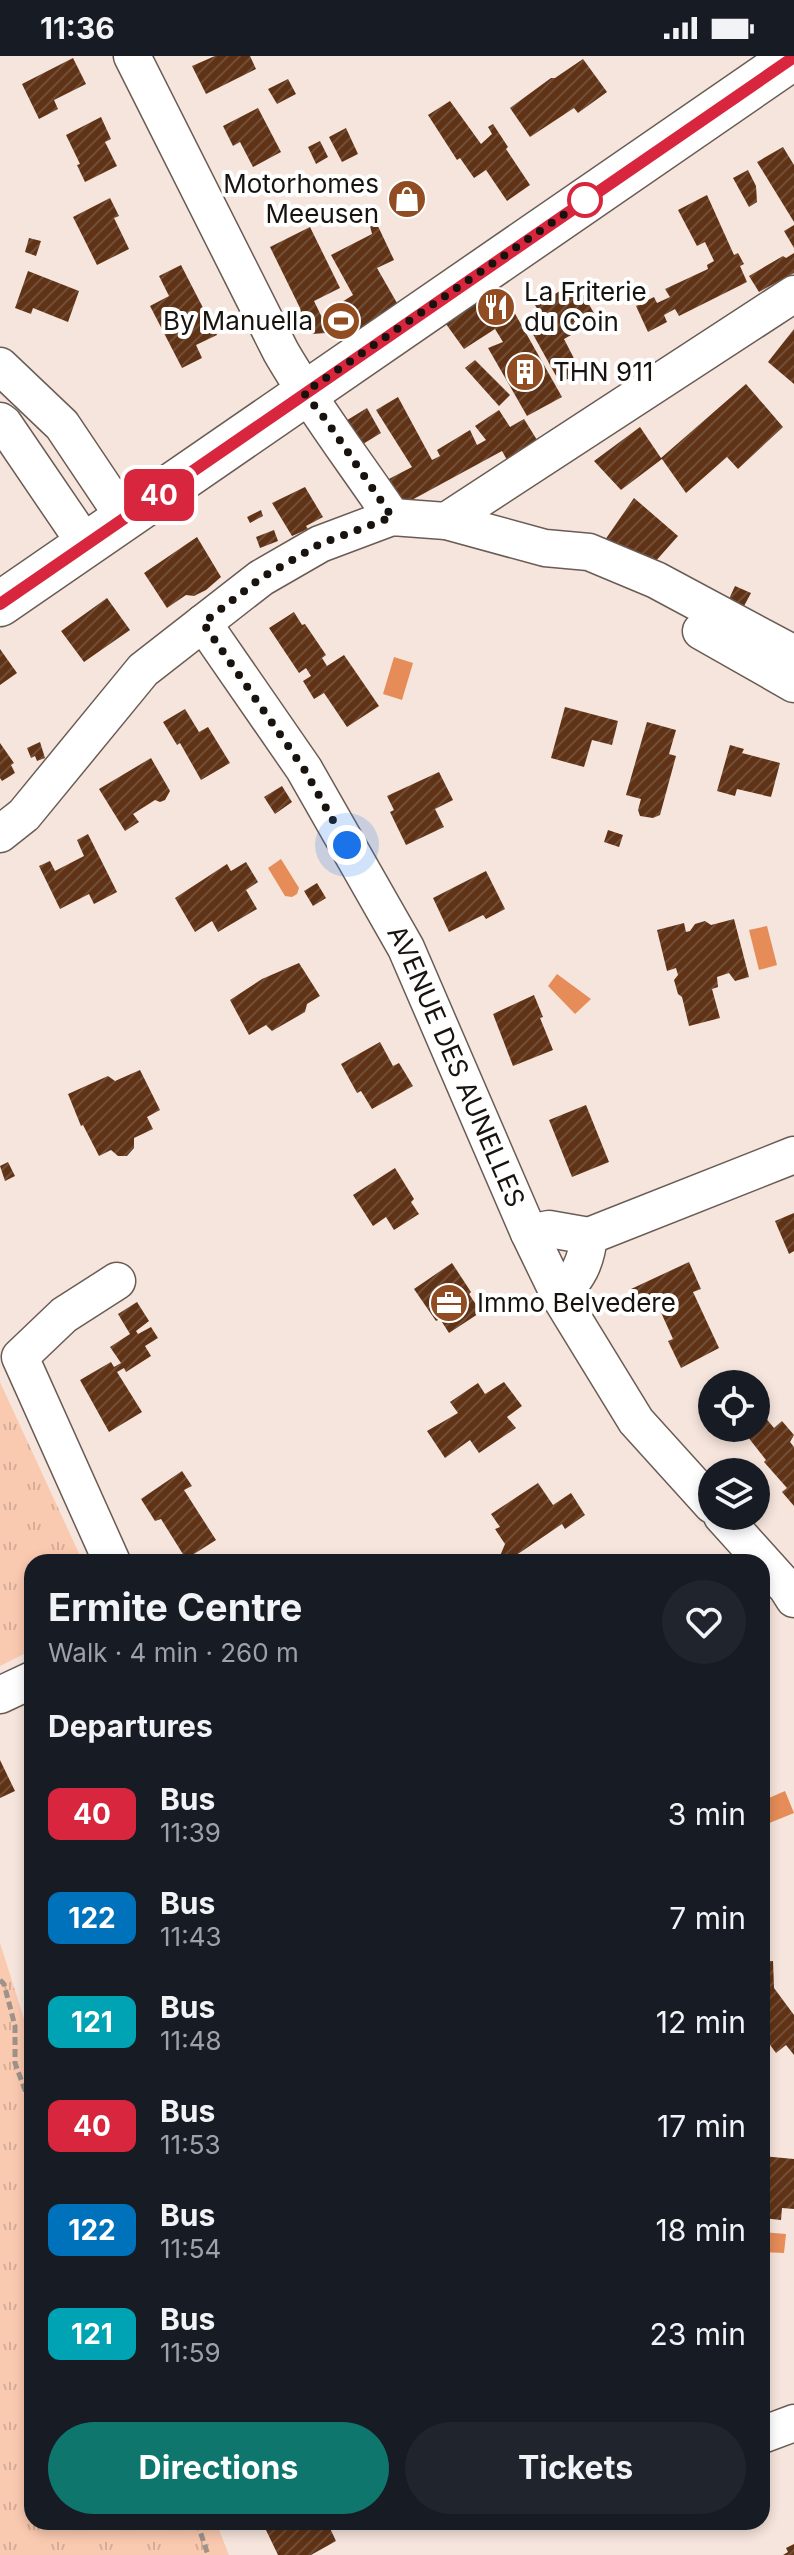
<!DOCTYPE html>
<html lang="en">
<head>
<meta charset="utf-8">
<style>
  :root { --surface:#171b24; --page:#20242c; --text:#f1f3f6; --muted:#9ea1a6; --accent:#0f766e }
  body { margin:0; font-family:Inter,sans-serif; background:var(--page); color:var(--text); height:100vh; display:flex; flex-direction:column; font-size:30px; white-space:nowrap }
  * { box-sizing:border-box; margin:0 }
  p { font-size:26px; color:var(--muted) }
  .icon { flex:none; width:44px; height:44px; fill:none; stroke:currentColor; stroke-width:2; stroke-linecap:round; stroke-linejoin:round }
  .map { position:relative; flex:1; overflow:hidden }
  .sheet { position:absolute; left:24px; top:1498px; width:746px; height:976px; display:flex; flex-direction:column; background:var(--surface); border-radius:24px; box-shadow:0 4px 12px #0003 }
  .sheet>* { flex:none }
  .badge { padding:0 16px; border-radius:12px; font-size:28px; line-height:52px }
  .fabs { position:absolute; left:698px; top:1314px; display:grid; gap:16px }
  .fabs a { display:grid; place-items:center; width:72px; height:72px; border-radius:50%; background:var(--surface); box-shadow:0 4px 12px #0003; font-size:40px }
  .you { position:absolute; width:40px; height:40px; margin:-20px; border:6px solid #fff; border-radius:50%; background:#1a73e8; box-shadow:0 0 0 12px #1a73e833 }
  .map>.badge { position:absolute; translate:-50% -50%; box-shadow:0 0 0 4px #fff }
  h2 { padding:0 24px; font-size:30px; line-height:72px }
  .round { display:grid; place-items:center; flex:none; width:84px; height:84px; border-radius:42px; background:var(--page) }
  .head { display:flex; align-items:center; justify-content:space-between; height:136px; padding:0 24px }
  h1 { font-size:38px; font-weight:700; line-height:60px }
  .action { display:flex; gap:16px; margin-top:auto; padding:16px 24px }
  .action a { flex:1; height:92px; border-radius:48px; background:var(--accent); color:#fff; font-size:32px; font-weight:700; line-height:92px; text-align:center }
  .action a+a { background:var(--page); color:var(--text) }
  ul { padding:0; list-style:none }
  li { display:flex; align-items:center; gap:24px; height:104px; padding:0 24px }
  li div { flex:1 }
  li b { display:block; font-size:30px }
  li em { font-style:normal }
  li .badge { min-width:88px; font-weight:700; text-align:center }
  .status { display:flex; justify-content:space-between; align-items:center; height:56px; padding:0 40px; background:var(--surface); direction:ltr }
  .status svg { height:22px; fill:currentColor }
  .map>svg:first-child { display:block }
  .grass { fill:url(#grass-tufts) }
  .water { fill:#e58c58 }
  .building { fill:url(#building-hatch) }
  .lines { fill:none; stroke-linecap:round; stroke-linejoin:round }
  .minor-casing { stroke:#6a5c54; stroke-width:39 }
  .major-casing { stroke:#6a5c54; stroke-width:47 }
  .path { stroke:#9e928b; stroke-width:5; stroke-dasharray:8 4; stroke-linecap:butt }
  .minor { stroke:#fff; stroke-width:36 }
  .major { stroke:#fff; stroke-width:44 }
  .line-casing { stroke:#fff; stroke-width:18 }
  .line { stroke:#d7263d; stroke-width:12 }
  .walk { stroke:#18130f; stroke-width:8; stroke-dasharray:0 14.4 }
  .stop-dot { fill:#fff; stroke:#d7263d; stroke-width:4 }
  .labels { text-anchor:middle; stroke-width:8; stroke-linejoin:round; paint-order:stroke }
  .poi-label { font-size:26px; fill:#18130f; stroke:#fff; text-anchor:start }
  .street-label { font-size:26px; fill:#18130f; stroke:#fff }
</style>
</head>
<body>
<div class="status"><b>11:36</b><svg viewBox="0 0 49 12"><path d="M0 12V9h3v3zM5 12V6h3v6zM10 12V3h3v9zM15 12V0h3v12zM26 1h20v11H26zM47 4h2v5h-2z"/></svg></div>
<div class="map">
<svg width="794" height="2499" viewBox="0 0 794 2499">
  <defs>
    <pattern id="grass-tufts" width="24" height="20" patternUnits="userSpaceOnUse" patternTransform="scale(2)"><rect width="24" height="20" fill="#facab0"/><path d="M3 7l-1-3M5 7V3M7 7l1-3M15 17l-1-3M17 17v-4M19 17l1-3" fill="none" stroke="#d6ad96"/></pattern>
    <pattern id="building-hatch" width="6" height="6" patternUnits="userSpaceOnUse" patternTransform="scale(2)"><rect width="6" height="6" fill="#603317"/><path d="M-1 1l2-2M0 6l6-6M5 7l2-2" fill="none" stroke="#724e37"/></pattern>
  </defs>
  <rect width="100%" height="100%" fill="#f6e5dc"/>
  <path class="grass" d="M0 1326 83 1506H32V1594L0 1610Z
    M0 1887 32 1988V2466H216L229 2499H0Z"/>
  <path class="water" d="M394 601 413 607 402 644 383 638Z
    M281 803 299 832 297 838 292 841 285 840 268 812Z
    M767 870 777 909 759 914 749 874Z
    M557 918 591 943 575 958 548 930Z
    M785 1735 794 1757 762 1770V1745Z
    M762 2176 786 2178 784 2197 762 2196Z"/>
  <path class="building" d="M215 0H250L256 13 206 38 192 10Z
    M73 2 86 28 54 44 58 53 39 63 22 28Z
    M583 3 607 36 578 57 574 52 530 81 510 52 551 22H555Z
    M288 23 296 38 277 48 268 33Z
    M450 45 481 88 492 78 488 71 493 68 508 91 506 93 530 129 507 145 486 114 474 122 460 102 457 104 428 59Z
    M258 52 281 96 253 111 240 86 233 90 223 70Z
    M101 61 111 83 105 86 117 110 85 126 77 109 80 108 66 79Z
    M346 72 358 98 342 106 329 81Z
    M320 85 328 101 316 108 308 91Z
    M783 91 794 109V166L757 106Z
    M748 114 756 130 757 146 749 151 733 122Z
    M707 139 734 199 738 197 744 208 740 210 747 226 679 260 675 253 664 259 667 266 648 276 636 250 654 241 657 247 670 241 665 233 708 213 707 209 714 205 705 186 697 190 678 154Z
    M110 142 119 160 114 162 129 193 97 209 73 161Z
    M376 166 394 204 377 212 397 247 342 285 326 256 353 239 331 199 372 178 370 170Z
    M794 169V192L784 175Z
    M310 171 340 232 314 245 329 276 326 277 312 278 303 267 300 252 270 191Z
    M29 182 41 185 36 200 25 196Z
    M794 197V217L759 236 749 220 783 200 786 202Z
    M181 209 217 279 196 289 202 302 182 312 150 250 169 240 159 220Z
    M28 215 79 235 68 266 33 252 31 258 15 252Z
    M576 226 598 264 564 283 581 316 560 327 525 264 539 256 535 249Z
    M500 231 562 341 527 360 488 292 503 286 495 273 464 293 446 268Z
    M794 273V328L768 306Z
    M475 304 510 339 499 350 465 312Z
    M746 328 783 371 738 413 727 401 686 437 662 403 621 434 594 405 640 371 661 402Z
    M398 341 432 404 440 400 437 394 470 374 477 389 486 384 475 370 499 354 510 371 524 363 542 392 511 411 502 395 410 445 402 443 383 426 412 411 376 354Z
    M367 352 381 377 358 391 344 366Z
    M305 431 323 461 306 470 308 473 292 480 272 447Z
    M634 442 678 480 654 507 605 484Z
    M261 454 263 460 250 467 247 461Z
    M274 474 278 485 260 492 256 481Z
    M197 481 221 521 206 534 194 540 186 539 167 552 144 517Z
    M735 530 751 537 744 550 729 543Z
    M107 542 130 574 84 606 61 575Z
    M294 556 302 569 305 568 326 599 322 602 327 610 344 599 379 650 347 671 324 637 314 643 303 625 311 620 306 612 299 617 269 572Z
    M0 593 17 617 0 629Z
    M565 651 618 665 612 689 592 684 584 711 551 702Z
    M185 653 199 676 208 671 230 707 201 724 180 687 177 689 163 666Z
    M647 666 676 674 669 698 676 700 660 759 653 762 640 760 638 754 641 743 626 739Z
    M40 686 45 702 37 705 35 700 31 702 27 692Z
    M0 687 14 707 11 709 15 717 2 725 0 722Z
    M730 689 744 693 742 697 780 707 771 741 737 733 735 740 717 735Z
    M151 702 170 735 165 744 160 746 155 744 133 758 139 766 125 775 99 733Z
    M439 716 453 744 435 753 444 771 406 789 390 756 394 754 387 740Z
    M282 730 292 746 275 758 264 741Z
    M608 774 623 779 619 791 604 786Z
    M88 778 117 836 94 848 89 838 60 853 39 810 50 805 55 815 84 800 77 784Z
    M246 806 258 826 246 834 257 853 218 876 212 865 195 876 175 842 227 808 231 815Z
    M486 815 505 853 486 863 483 859 449 876 433 842Z
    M317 827 326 842 313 850 304 835Z
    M734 863 749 921 735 925 729 917 717 921 718 931 712 933 720 962 689 970 682 941 678 938 674 924 678 919 676 912 667 915 657 874 684 867 686 876 690 875 695 868 705 865 711 869Z
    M299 907 320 940 307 948 305 956 272 975 266 969 249 979 230 944 262 923Z
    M534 939 543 961 540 962 553 994 513 1010 493 958Z
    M380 986 393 1010 399 1007 413 1030 372 1053 361 1035 357 1037 341 1008Z
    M140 1014 160 1054 147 1061 153 1073 134 1082V1092L127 1100H118L111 1094 99 1100 83 1069 81 1070 68 1038 108 1020 115 1025Z
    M586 1049 609 1106 572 1121 549 1064Z
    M8 1106 15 1120 5 1125 0 1110Z
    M395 1112 414 1143 411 1146 419 1158 394 1174 386 1161 373 1170 353 1139Z
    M794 1157V1195L789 1198 775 1165Z
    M689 1206 701 1233 693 1236 719 1292 681 1312 668 1285 673 1283 659 1252 644 1259 631 1233Z
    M452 1207 471 1236 469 1238 481 1256 449 1277 440 1263 436 1265 414 1233Z
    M137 1246 149 1265 136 1275 138 1278 151 1271 158 1282 145 1290 151 1300 126 1316 124 1312 117 1316 142 1356 109 1376 80 1324 111 1306 114 1311 121 1307 110 1291 130 1278 118 1258Z
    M504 1326 522 1350 507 1361 516 1372 479 1397 470 1384 445 1402 427 1375 458 1357 450 1346 478 1327 485 1338Z
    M764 1360 774 1372 782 1365 794 1379 790 1386 794 1391V1450L782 1436 787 1432 764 1406 766 1404 744 1376 748 1372H756V1366Z
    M182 1415 192 1430 184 1434 216 1484 186 1503 161 1463 155 1465 141 1443Z
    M538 1427 553 1449 571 1437 585 1459 565 1473 562 1468 512 1502 500 1500 505 1488 495 1473 500 1471 491 1458Z
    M0 1704 15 1735 0 1742Z
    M762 1905H773L774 1932 794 1959V1999L786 1989 776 1997 762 1978Z
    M762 2100 794 2103V2153L782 2152 781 2164 762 2162Z
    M277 2466H327L336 2485 311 2499H278L265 2472Z
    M794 2488V2499H783L788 2496 786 2492Z"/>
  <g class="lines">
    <g class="minor-casing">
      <g id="minor">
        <path d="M132 0 281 296C314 353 355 406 392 461"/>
        <path d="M0 310 62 369 125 463"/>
        <path d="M0 365 4 368 87 490"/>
        <path d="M446 465 794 238"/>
        <path id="s1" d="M203 567 304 713 406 892 529 1177 560 1241 636 1365 712 1449"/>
        <path d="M701 575 794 628"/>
        <path d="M0 778 24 759 143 614 261 522 320 488 392 461 446 465 545 492 589 496 656 524 794 598"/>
        <path d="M529 1177 549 1173 589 1180 794 1099"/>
        <path d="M560 1241C578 1220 586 1208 589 1180"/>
        <path d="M722 1460 787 1532 794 1543"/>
        <path d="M112 1506 20 1301 64 1259 117 1225"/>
        <path d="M0 1639 32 1624"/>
        <path d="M762 2379 794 2367"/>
      </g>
    </g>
    <g class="major-casing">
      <path id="major" d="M0 548 794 1"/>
    </g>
    <path class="path" d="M0 1924 4 1928 15 1970V2007L32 2053
      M197 2466 208 2499"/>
    <use href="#minor" class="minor"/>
    <use href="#major" class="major"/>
  </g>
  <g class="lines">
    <g class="line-casing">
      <path id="line" d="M0 548 794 1"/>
    </g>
    <use href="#line" class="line"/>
    <path class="walk" d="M347 789 304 713 203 567 261 522 320 488 392 461 326 364 304 337 585 144"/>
  </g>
  <defs>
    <g id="shop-disc" transform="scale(2)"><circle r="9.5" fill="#914d21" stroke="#fff"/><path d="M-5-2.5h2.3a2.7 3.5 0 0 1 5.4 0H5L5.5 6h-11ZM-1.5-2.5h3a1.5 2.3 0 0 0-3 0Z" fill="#fff"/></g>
    <g id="restaurant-disc" transform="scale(2)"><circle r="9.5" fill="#914d21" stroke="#fff"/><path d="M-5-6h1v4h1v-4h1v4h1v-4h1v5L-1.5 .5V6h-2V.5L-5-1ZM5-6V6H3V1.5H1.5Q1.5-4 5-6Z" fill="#fff"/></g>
    <g id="stadium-disc" transform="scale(2)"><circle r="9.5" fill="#914d21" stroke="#fff"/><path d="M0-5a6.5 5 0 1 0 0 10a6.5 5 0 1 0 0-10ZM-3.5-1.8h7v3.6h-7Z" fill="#fff"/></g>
    <g id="building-disc" transform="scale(2)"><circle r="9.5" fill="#914d21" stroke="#fff"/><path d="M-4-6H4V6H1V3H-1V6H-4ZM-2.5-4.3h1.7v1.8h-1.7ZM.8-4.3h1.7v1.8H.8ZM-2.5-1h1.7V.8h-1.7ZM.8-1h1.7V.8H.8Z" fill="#fff"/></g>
    <g id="office-disc" transform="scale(2)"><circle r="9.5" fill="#914d21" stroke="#fff"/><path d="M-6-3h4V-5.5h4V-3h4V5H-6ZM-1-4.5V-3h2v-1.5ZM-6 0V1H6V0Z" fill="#fff"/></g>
  </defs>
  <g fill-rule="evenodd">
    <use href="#shop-disc" x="407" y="143"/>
    <use href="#restaurant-disc" x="496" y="251"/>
    <use href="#stadium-disc" x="341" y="265"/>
    <use href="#building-disc" x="525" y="316"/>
    <use href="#office-disc" x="449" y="1247"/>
  </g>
  <circle class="stop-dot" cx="585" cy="144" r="16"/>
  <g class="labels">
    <g class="poi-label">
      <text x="379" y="137" text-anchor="end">Motorhomes<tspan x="379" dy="30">Meeusen</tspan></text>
      <text x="524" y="245">La Friterie<tspan x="524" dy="30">du Coin</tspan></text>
      <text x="313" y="274" text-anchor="end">By Manuella</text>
      <text x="553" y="325">THN 911</text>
      <text x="477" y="1256">Immo Belvedere</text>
    </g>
    <g class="street-label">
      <text dy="9" stroke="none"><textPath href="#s1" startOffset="512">AVENUE DES AUNELLES</textPath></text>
    </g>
  </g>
</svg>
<div class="fabs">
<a><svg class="icon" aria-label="locate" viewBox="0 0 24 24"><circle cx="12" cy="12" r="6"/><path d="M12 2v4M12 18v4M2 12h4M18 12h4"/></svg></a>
<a><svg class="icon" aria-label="layers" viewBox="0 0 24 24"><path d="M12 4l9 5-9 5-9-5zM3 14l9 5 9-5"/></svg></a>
</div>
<div class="you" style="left:347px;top:789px"></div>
<b class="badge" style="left:159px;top:439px;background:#d7263d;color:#fff">40</b>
<section class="sheet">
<div class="head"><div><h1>Ermite Centre</h1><p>Walk · 4 min · 260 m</p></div><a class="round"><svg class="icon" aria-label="heart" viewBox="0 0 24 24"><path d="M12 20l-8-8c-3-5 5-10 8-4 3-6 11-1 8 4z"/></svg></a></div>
<h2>Departures</h2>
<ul>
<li><span class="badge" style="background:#d7263d;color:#fff">40</span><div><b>Bus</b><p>11:39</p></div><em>3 min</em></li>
<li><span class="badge" style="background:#0072bc;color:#fff">122</span><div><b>Bus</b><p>11:43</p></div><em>7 min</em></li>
<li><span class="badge" style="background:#00a3b4;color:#fff">121</span><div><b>Bus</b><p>11:48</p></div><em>12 min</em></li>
<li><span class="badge" style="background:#d7263d;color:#fff">40</span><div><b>Bus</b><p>11:53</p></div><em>17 min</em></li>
<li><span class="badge" style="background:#0072bc;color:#fff">122</span><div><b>Bus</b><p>11:54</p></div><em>18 min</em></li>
<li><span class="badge" style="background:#00a3b4;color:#fff">121</span><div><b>Bus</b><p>11:59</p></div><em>23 min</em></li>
</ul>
<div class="action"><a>Directions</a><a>Tickets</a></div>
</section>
</div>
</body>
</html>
